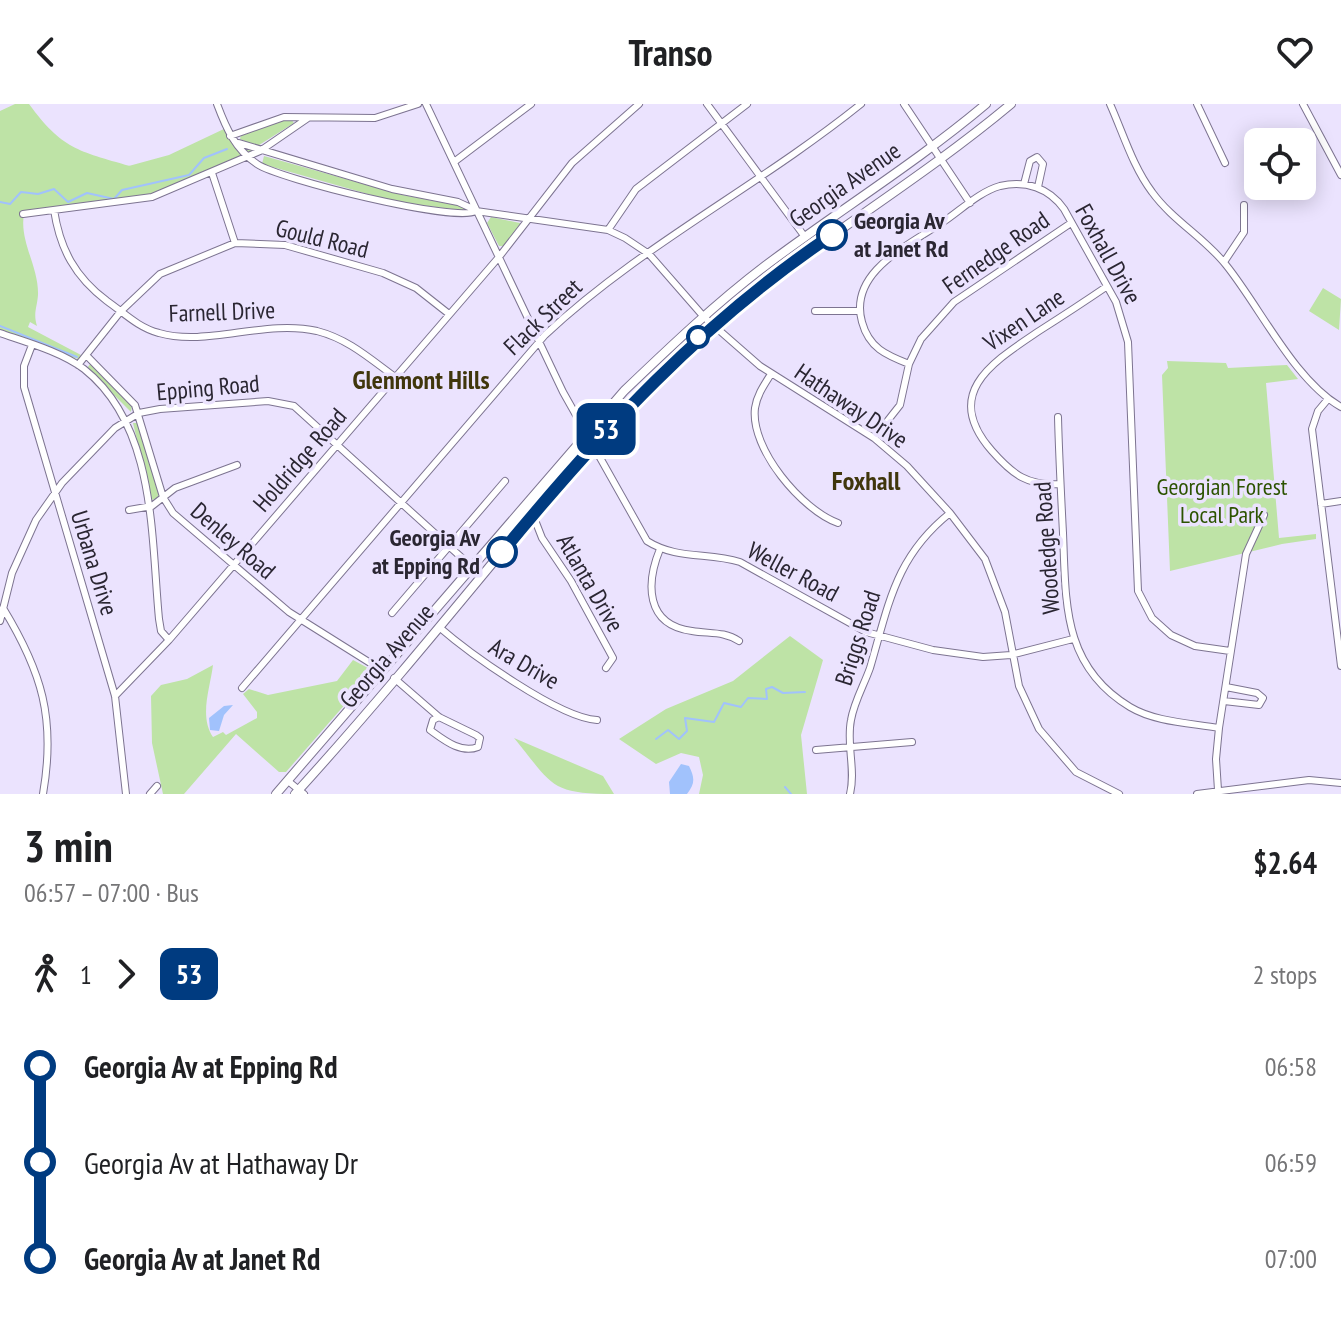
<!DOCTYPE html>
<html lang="en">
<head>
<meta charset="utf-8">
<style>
  :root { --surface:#fff; --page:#f6f6f6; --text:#202124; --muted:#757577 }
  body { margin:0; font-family:"PT Sans Narrow",sans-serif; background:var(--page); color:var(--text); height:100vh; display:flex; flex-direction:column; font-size:30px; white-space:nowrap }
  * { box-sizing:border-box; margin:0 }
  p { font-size:26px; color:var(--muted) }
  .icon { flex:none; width:44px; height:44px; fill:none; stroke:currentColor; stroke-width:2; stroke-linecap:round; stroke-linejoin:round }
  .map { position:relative; height:690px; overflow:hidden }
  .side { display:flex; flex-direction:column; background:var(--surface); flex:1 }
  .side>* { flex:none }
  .badge { padding:0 16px; border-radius:12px; font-size:28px; line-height:52px }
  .controls { position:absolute; left:1244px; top:24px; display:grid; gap:16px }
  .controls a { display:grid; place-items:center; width:72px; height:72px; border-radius:12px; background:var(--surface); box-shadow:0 4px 20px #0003; font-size:40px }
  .map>.badge { position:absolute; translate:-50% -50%; box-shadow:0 0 0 4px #fff }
  .legs { display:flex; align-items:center; gap:12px; height:88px; padding:0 24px; font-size:26px }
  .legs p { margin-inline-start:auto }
  .summary { display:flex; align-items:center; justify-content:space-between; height:136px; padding:0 24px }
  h1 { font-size:44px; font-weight:800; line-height:60px }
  ul { padding:0 24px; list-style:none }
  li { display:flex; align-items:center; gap:28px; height:96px; font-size:30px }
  li i { display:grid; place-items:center; width:12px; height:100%; margin:0 10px; background:currentColor }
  li i::after { content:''; width:20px; height:20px; margin:-10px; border:6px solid; border-radius:50%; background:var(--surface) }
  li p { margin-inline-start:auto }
  li:first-child i { background:linear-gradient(#0000 50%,currentColor 0) }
  li:last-child i { background:linear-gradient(currentColor 50%,#0000 0) }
  header { display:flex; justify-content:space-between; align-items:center; height:104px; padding:0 24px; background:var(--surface); font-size:36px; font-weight:800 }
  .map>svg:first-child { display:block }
  .green { fill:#bee3a6 }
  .water { fill:#a1c2fc }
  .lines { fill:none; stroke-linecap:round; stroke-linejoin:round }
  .stream { stroke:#a1c2fc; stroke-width:2 }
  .minor-casing { stroke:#7d7491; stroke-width:8 }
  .major-casing { stroke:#7d7491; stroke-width:10 }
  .minor { stroke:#fff; stroke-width:6 }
  .major { stroke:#fff; stroke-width:8 }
  .line-1-casing { stroke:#fff; stroke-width:18 }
  .line-1 { stroke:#003b80; stroke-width:12 }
  .stop-1-dot { fill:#fff; stroke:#003b80; stroke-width:4 }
  .labels { text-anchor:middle; stroke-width:7; stroke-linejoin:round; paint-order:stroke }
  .street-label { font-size:24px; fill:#2a2632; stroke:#ebe3fe }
  .stop-label { font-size:24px; font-weight:bold; fill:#2a2632; stroke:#ebe3fe; text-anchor:start }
  .park-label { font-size:24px; fill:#2c5300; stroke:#ebe3fe }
  .neighbourhood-label { font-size:26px; font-weight:bold; fill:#40360c; stroke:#ebe3fe }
</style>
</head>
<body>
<header><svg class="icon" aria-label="back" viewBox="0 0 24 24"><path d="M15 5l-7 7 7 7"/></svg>Transo<svg class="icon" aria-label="heart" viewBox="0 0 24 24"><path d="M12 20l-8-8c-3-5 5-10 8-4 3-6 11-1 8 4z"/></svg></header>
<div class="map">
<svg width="1341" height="690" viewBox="0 0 1341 690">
  <rect width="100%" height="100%" fill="#ebe3fe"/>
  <path class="green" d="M15 0H29C62 45 78 47 130 62L103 69 169 51 226 24 230 32 260 47 152 93 24 110C19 137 39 163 38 191 37 204 33 209 37 222L30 218 28 223 81 251 78 255 0 229V7Z
    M290 14 294 19 256 43 240 35 241 31Z
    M264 52 403 91 465 103 468 107 396 98 262 60Z
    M491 113 520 119 521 123 504 142H499L487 119Z
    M1323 184 1341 195 1339 226 1309 207Z
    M1167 257 1226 259 1228 264 1287 261 1298 275 1266 279 1279 434 1316 430V435L1282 440 1170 467 1162 271 1168 264Z
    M91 259 132 302 131 308 87 264Z
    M133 319H139L159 391 156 395 151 396Z
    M790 532 823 556 801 631 807 690H699L703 671 699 653 681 649 656 660 619 635 666 605 733 577Z
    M353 556 368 564V574L286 668H279L236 630 184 690H163L152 639 151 592 161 581 187 575 213 561C210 585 199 612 213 633L223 628 226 631 257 614V608L243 590 249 585 268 591 337 577Z
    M514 634 603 672 614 690C549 690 553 681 514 634Z"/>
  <path class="water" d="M233 601 224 611 219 627 210 626 209 614 224 602Z
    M681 660 689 662C695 674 695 680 687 690H670L669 678Z"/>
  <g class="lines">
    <path class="stream" d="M0 98 10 100 21 88 38 90 54 85 68 98 87 89 114 95 122 86 189 71 204 54 227 45
      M0 222 77 253
      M656 635 668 626 679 635 687 627 685 614 714 618 724 599 741 603 748 594 767 595 766 585 772 583 783 589 805 588
      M785 683 791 690"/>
    <g class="minor-casing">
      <path id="minor" d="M217 0C226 24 235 45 257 60 279 75 455 119 476 107L608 126 625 134 649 150 704 213 760 262 874 334 907 362 950 409 985 455 1005 508 1019 582 1039 625 1076 668 1119 690
        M426 0 563 288 647 437C677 456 708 448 740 458L866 528 933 546 983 553 1011 551 1073 535
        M707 0 805 133
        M904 0 970 99
        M1110 0C1123 29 1133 63 1152 88 1173 117 1205 134 1226 161 1260 203 1294 276 1341 303
        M1197 0 1225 59
        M1303 0 1341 71
        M230 32 284 13 375 14 418 0
        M239 39 392 85 458 98 473 105
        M454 58 531 0
        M212 69 235 139
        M1024 80 1030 57 1037 53 1043 60 1038 83
        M54 106C60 145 75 173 107 197 124 209 139 224 159 229 207 243 265 215 317 227 348 235 369 254 395 273
        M23 110 152 93 260 47 308 14
        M608 126 636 85 747 0
        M1224 158 1244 128V101
        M815 207H859
        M0 229C26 238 62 248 84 265 156 322 151 432 159 515L161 527 169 536
        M32 241 24 262V283L115 592 126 690
        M87 252 135 301 163 393 173 409 289 508 383 567
        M909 260C886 251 869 244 862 218 848 168 909 141 943 118 961 106 979 88 1000 82 1026 76 1049 84 1064 105L1116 198 1128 238 1138 487 1152 514 1171 531 1195 542 1230 547
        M78 261 121 207 160 170 235 139 285 141 383 169 416 184 449 210
        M771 270C764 281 757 291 755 304 750 345 802 406 838 419
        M1328 295 1318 307 1312 325 1341 562
        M1058 313C1059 352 1061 390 1063 429 1066 498 1062 562 1130 603 1155 618 1190 619 1219 624
        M874 334 900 301 909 260 921 235 954 198 1071 119
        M1060 380C1028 382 1013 371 992 347 941 289 993 258 1039 227 1061 213 1084 198 1106 183
        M1321 400 1341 397
        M129 406 152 402 175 384 237 361
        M533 411 542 434 571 477 613 554 606 564
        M660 445C646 479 645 521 692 527 709 530 724 527 739 537
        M3 504C42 568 56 615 43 690
        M392 509 505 377
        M0 517 12 469 36 416 62 379 115 324 139 309 160 305 268 297 294 302 482 472
        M439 523C469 549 559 614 597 616
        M394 574 439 613 476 631 480 634 478 643C461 650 444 636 430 626L433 616 439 613
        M242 584 545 231C640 142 759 82 861 0
        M115 592 169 536 499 153 572 59 639 0
        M1224 597 1259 601 1263 594 1257 589 1226 583
        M816 646 912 638
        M288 677 304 690
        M1218 686 1216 655 1219 624 1246 450 1264 411
        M150 690 157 682
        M850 690C856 665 846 641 851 616 854 598 864 581 870 564 889 500 895 453 950 409
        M1197 690 1309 676 1341 679"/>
    </g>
    <g class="major-casing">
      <path id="major" d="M276 690 624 287C669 244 715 200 765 162 838 107 916 59 986 0
        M295 690C366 612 433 531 500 450 554 385 607 318 669 260 774 161 901 92 1011 0"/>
    </g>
    <use href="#minor" class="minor"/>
    <use href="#major" class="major"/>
  </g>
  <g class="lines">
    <g class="line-1-casing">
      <path id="line-1" d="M502 448C601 328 702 218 832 131"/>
    </g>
    <use href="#line-1" class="line-1"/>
  </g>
  <g class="stop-1-dot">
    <circle cx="832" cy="131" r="14"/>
    <circle cx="698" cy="233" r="10"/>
    <circle cx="502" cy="448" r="14"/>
  </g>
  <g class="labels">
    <g class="street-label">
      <text transform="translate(845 81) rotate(-35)" y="8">Georgia Avenue</text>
      <text transform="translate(322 135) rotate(14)" y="8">Gould Road</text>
      <text transform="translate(996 149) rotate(-35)" y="8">Fernedge Road</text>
      <text transform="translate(1108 150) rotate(61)" y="8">Foxhall Drive</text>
      <text transform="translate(222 208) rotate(-2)" y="8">Farnell Drive</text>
      <text transform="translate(543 213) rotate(-44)" y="8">Flack Street</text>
      <text transform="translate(1024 216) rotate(-34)" y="8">Vixen Lane</text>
      <text transform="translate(208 284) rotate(-5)" y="8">Epping Road</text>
      <text transform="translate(851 302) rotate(34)" y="8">Hathaway Drive</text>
      <text transform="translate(300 356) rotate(-49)" y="8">Holdridge Road</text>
      <text transform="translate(233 437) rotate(41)" y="8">Denley Road</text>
      <text transform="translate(1047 444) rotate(-94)" y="8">Woodedge Road</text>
      <text transform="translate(94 459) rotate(73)" y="8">Urbana Drive</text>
      <text transform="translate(793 468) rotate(28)" y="8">Weller Road</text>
      <text transform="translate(590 479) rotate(60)" y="8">Atlanta Drive</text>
      <text transform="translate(858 534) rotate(-72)" y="8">Briggs Road</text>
      <text transform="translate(387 552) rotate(-49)" y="8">Georgia Avenue</text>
      <text transform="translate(524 560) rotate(30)" y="8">Ara Drive</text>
    </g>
    <g class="stop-label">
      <text x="854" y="125">Georgia Av<tspan x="854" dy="28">at Janet Rd</tspan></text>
      <text x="480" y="442" text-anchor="end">Georgia Av<tspan x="480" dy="28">at Epping Rd</tspan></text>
    </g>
    <g class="park-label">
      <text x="1222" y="391">Georgian Forest<tspan x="1222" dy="28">Local Park</tspan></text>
    </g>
    <g class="neighbourhood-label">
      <text x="421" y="285">Glenmont Hills</text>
      <text x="866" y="386">Foxhall</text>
    </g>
  </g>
</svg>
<div class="controls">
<a><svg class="icon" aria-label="locate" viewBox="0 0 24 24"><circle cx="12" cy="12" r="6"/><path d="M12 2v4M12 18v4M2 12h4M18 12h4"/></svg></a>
</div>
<b class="badge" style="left:606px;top:325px;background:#003b80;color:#fff">53</b>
</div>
<section class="side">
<div class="summary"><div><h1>3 min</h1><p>06:57 – 07:00 · Bus</p></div><b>$2.64</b></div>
<div class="legs"><svg class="icon" aria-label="walk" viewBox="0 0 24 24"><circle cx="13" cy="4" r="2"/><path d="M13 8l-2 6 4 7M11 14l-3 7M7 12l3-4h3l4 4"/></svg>1<svg class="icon" aria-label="forward" viewBox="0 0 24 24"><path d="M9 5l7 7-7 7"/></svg><b class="badge" style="background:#003b80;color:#fff">53</b><p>2 stops</p></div>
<ul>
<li><i style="color:#003b80"></i><b>Georgia Av at Epping Rd</b><p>06:58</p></li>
<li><i style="color:#003b80"></i><span>Georgia Av at Hathaway Dr</span><p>06:59</p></li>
<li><i style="color:#003b80"></i><b>Georgia Av at Janet Rd</b><p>07:00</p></li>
</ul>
</section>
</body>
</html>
